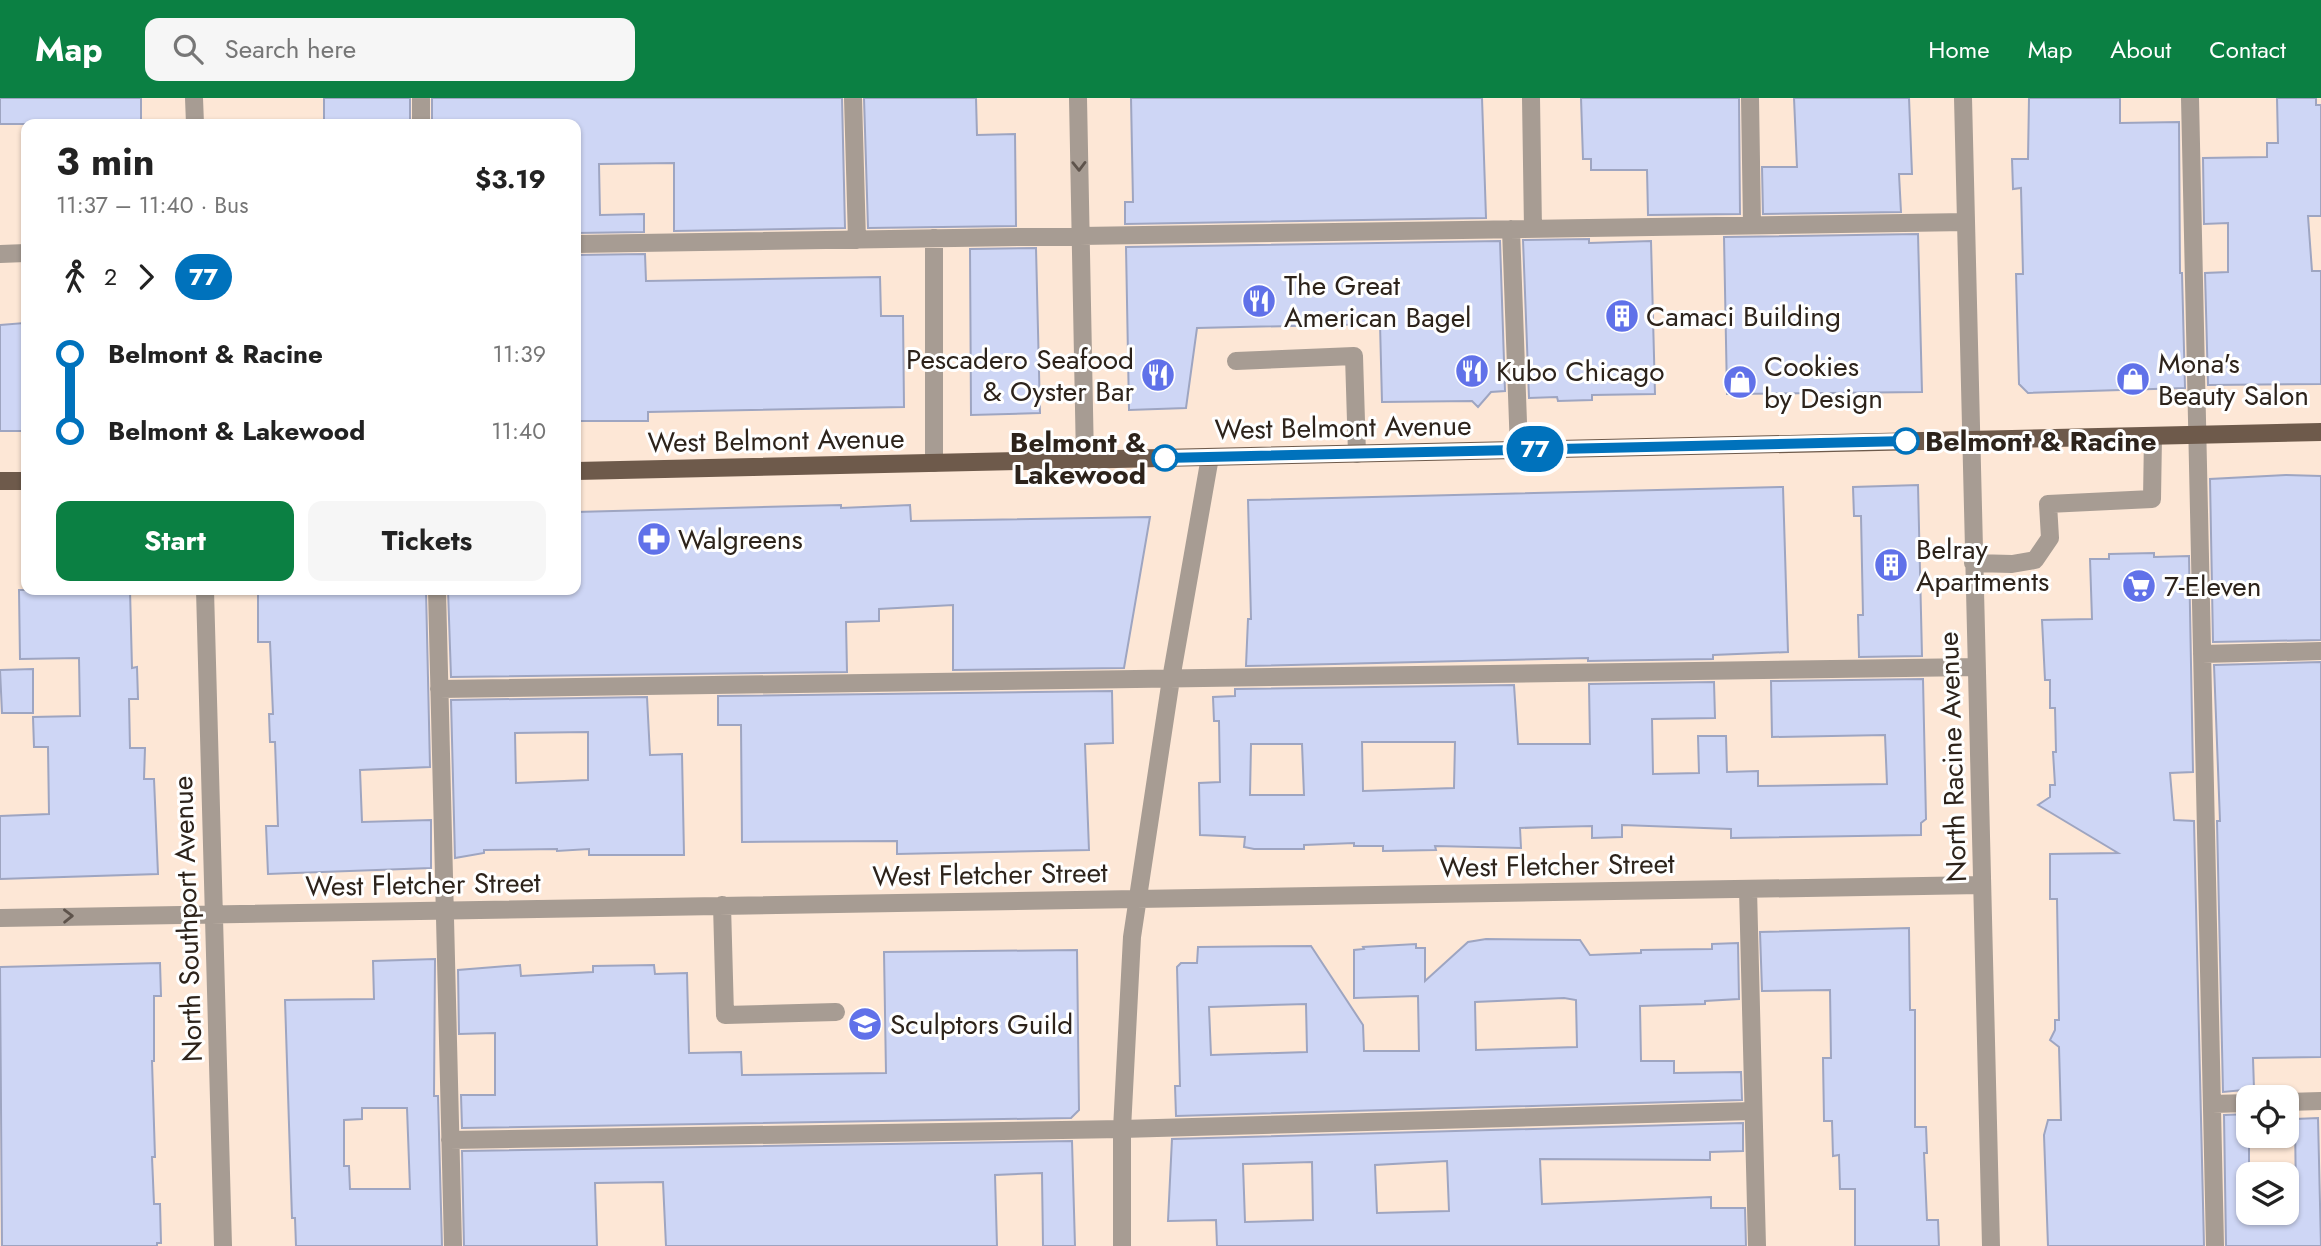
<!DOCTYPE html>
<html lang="en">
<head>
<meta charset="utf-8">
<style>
  :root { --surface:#fff; --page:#f6f6f6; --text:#222; --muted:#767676; --accent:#0b8043 }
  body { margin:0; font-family:Jost,sans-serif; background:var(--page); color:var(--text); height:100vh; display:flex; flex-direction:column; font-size:26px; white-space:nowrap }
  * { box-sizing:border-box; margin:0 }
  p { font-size:23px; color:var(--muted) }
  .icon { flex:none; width:38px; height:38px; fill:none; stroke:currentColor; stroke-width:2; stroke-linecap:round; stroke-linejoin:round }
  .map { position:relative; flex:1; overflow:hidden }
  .panel { position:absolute; left:21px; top:21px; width:560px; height:476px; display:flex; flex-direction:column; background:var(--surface); border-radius:14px; box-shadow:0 2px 5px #0004 }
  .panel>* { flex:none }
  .badge { padding:0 14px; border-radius:23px; font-size:24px; line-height:46px }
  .tools { position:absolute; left:2236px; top:987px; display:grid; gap:14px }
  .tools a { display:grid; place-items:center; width:63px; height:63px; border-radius:14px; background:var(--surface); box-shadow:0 2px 5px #0004; font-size:35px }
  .map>.badge { position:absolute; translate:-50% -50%; box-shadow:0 0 0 4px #fff }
  .legs { display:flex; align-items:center; gap:10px; height:77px; padding:0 35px; font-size:23px }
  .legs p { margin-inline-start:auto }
  .headline { display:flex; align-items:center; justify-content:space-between; height:119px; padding:0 35px }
  h1 { font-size:38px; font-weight:700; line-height:52px }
  .cta { display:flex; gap:14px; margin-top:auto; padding:14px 35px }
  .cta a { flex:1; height:80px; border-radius:14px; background:var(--accent); color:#fff; font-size:28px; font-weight:700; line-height:80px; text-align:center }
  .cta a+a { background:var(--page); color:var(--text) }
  ul { padding:0 35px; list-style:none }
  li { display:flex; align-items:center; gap:24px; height:77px; font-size:26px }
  li i { display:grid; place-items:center; width:10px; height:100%; margin:0 9px; background:currentColor }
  li i::after { content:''; width:18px; height:18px; margin:-9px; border:5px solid; border-radius:50%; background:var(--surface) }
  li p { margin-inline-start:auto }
  li:first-child i { background:linear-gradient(#0000 50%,currentColor 0) }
  li:last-child i { background:linear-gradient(currentColor 50%,#0000 0) }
  header { display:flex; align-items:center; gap:42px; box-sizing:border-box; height:98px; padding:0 35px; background:var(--accent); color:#fff }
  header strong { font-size:33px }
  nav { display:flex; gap:38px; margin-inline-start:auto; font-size:24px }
  .search { width:490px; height:63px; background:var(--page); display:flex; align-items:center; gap:18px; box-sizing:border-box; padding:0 24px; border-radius:14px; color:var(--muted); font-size:26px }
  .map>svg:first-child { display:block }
  .building { fill:#ced6f5; stroke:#9ea5c1; stroke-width:2; fill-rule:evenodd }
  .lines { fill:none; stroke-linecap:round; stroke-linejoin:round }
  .minor { stroke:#a79c93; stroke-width:18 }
  .major { stroke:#6e5a4b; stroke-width:18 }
  .oneway { stroke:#5e534b }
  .line-1-casing { stroke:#fff; stroke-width:16 }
  .line-1 { stroke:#0072bc; stroke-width:10 }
  .stop-1-dot { fill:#fff; stroke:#0072bc; stroke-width:3.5 }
  .labels { text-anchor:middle; stroke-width:6; stroke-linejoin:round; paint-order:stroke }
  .poi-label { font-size:28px; fill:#2d231b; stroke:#fff; text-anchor:start }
  .street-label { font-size:28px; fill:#2d231b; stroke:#fff }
  .stop-label { font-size:28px; font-weight:bold; fill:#2d231b; stroke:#fff; text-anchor:start }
</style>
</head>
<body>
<header>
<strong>Map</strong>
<div class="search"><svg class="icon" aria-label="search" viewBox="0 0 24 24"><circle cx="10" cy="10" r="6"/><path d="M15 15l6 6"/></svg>Search here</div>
<nav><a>Home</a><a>Map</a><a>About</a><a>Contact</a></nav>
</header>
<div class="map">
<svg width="2321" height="1148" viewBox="0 0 2321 1148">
  <rect width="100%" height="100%" fill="#fde7d6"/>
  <path class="building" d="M0 0H141V26H0Z
    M324 0H410V26H324Z
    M432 0H842L845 130 674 133V65L599 66 600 117 644 116V134L576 135V26H432Z
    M864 0H976L977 37 1015 36 1016 128 868 130Z
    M1131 0H1482L1486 120 1125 126V104H1133Z
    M1581 0H1739L1740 116 1648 117 1647 72H1591V61H1583Z
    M1794 0H1909L1912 76H1899L1901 114 1763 116 1762 69H1797Z
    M2029 0H2120V25L2179 24 2180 175H2182L2185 290 2028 295 2019 286 2016 176H2023L2021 90 2013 91 2012 61H2028Z
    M2277 0H2316V7H2321V118H2308L2312 173H2321V286L2208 287 2205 175 2228 174V125L2204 126 2203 60 2267 59V45H2278Z
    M1918 136 1922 294 1727 296 1724 139Z
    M1589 141V145L1651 143 1655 296 1592 297V302L1558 303 1557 299 1529 300 1523 142Z
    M1500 143 1505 293 1491 294 1478 309 1472 303 1382 304 1380 226 1197 230 1186 310 1129 312 1126 149Z
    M1036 150 1040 315 971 317 970 151Z
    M645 156 646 183 880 179 881 218H903L904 309 648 314V323H576V157Z
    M24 225 26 333H0V227Z
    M2286 377 2321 378V542L2213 544 2210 381Z
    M1918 387 1922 558 1859 559 1858 517H1863L1861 418H1854L1853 389Z
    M1783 389 1788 554 1713 557V561L1588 563V560L1246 568 1248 521H1251L1248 402Z
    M841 407V410L910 407 911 423 1150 419 1124 570 953 572V507L879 511V523L846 524 847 574 451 579 448 492H576V414Z
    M2154 455V459L2189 458 2193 674 2170 675 2174 722 2194 723 2204 1148H2048L2044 1037 2048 1022H2061L2059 949 2050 942 2055 932V922H2059L2057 801H2050V756L2118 755 2038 707 2050 699V687H2055L2053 654H2056L2055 610H2050V582H2045L2042 522 2092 521 2090 461H2109V456Z
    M19 492H130L132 570 137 569 138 601H129L130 650H145L144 681H154L158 776 0 781V718L49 716 48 649H34L33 619 80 618 79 560 20 561Z
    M258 492H426L430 669 360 672 362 724 431 722V770L268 776 266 728H278L275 644H270L269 616H273L270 544H258Z
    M2321 564V959L2253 960 2254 991 2223 994 2217 723H2220L2214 567Z
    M33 571V615H2L0 572Z
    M1923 581 1926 721 1921 725V737L1731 740V731L1622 727V739L1592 740V728L1552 729 1520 730 1521 750 1435 748 1436 752 1383 753V748H1354V745L1304 747V751H1254L1244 749 1245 739 1200 737 1199 685 1220 684 1219 623H1214L1213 599 1235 598V591L1514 587 1518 646H1590L1589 586 1714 584 1715 620 1652 621 1653 676 1699 675 1698 638H1726L1727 674 1758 673V688L1887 686 1885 637 1772 639 1771 583ZM1362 644H1455L1454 690 1363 693ZM1251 646H1302L1304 697H1250Z
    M1112 593 1113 645 1085 646 1089 752 897 756V743L742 744 741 627H718V598Z
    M647 599 650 657 682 656 684 757H589V751L557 753V751L484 752V755L455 760 451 602ZM588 634V682L516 685 515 635Z
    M1909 830 1910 912H1915V1029H1926L1927 1055H1924L1927 1122H1938L1939 1148H1855V1091H1840L1839 1057 1833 1058 1832 1023H1824L1823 960H1831L1830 892 1762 893 1760 834Z
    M1486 841 1580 842 1590 857 1641 855V852L1712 851V846L1738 845 1739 901 1705 903V906L1640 908 1641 963H1674V975L1741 974 1742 1002 1176 1018 1175 988H1180L1177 869 1181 865H1197L1198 849 1311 848 1363 927 1364 953H1419L1418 898 1354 900V852L1364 851 1363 849 1416 846V850H1425V883L1468 844ZM1564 900 1576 902 1577 949 1476 952 1475 904ZM1306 906 1307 954 1211 957 1209 909Z
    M1077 852 1079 1012 1071 1020 462 1030 461 997H495V935L459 936 458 872 520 867 521 878 593 874V868L654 867 655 876 687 875 689 955 741 954 742 977 886 975 884 854Z
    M435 861 434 998H438L442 1148H296L295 1120H292L285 902 374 901 373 863ZM362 1010H407L410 1091H350L349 1068H344V1022L362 1021Z
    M160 865 161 898H154V963H152L155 1059H152L154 1106H160L161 1145H157V1148H2L0 869Z
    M2249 1016V1115H2287V1106L2296 1105 2295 1021 2318 1020 2321 1148H2226L2224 1017Z
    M1743 1025V1053L1710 1054V1062L1540 1061 1542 1106 1711 1099V1110H1745L1746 1148H1217L1216 1122 1168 1123 1172 1041ZM1447 1063 1449 1113 1377 1115 1375 1067ZM1312 1064 1313 1122 1245 1124 1243 1066Z
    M1072 1043 1075 1148H1043L1042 1075 995 1077 997 1148H666L663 1084 595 1085 597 1148H464L462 1053Z"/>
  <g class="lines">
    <path class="minor" d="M194 0 195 26
      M421 0V26
      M853 0 857 142
      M1078 0 1085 362
      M1531 0 1533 131
      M1750 0 1752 127
      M1963 0 1991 1148
      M2190 0 2215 1148
      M1511 131 1519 352
      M934 140V365
      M576 146 1966 124
      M0 156 26 155
      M1236 263 1354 258 1357 356
      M1973 465 2012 466 2035 462 2050 440 2048 406 2152 401 2153 338
      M205 492 223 1148
      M437 492 453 1148
      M2202 556 2321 553
      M439 591 1976 569
      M1748 791 1757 1148
      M722 807 725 917 836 914
      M0 820 1981 787
      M2287 1004 2321 1003
      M2212 1006 2249 1005
      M450 1042 1122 1031 1753 1013
      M1122 1148V1031L1132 839 1171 581 1210 359"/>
    <path class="major" d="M576 373 2321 334
      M0 383H26"/>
  </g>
  <defs><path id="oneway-chevron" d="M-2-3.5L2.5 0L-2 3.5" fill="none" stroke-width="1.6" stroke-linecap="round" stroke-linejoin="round" transform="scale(1.75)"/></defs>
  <g class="oneway">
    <use href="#oneway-chevron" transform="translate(1079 68) rotate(89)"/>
    <use href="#oneway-chevron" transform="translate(68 818) rotate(-1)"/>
  </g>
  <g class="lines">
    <g class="line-1-casing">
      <path id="line-1" d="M1165 360 1906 343"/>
    </g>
    <use href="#line-1" class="line-1"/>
  </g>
  <defs>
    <g id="restaurant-disc" transform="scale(1.75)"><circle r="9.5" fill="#6071e9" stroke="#fff"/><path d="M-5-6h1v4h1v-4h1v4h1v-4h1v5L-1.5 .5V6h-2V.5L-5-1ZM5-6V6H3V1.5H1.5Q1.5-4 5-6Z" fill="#fff"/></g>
    <g id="building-disc" transform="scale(1.75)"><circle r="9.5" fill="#6071e9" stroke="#fff"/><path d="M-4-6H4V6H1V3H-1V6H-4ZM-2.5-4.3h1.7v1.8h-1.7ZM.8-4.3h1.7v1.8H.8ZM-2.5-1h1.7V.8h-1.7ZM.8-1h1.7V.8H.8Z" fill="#fff"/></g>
    <g id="shop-disc" transform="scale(1.75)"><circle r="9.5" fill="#6071e9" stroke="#fff"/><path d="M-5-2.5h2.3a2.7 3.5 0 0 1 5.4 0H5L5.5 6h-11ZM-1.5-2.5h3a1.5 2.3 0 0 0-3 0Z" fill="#fff"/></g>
    <g id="pharmacy-disc" transform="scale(1.75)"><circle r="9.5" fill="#6071e9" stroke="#fff"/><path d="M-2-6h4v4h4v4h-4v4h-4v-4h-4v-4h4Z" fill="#fff"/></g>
    <g id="supermarket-disc" transform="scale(1.75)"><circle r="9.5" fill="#6071e9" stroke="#fff"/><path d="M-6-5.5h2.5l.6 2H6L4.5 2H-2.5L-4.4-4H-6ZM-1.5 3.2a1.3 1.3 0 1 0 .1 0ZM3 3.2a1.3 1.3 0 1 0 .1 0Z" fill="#fff"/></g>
    <g id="school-disc" transform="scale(1.75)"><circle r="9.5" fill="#6071e9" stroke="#fff"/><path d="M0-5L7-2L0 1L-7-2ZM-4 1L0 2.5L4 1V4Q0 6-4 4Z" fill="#fff"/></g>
  </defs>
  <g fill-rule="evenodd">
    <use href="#restaurant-disc" x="1259" y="203"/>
    <use href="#building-disc" x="1622" y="218"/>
    <use href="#restaurant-disc" x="1472" y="273"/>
    <use href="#restaurant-disc" x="1158" y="277"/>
    <use href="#shop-disc" x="2133" y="281"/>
    <use href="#shop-disc" x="1740" y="284"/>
    <use href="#pharmacy-disc" x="654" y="441"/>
    <use href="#building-disc" x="1891" y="467"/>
    <use href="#supermarket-disc" x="2139" y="488"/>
    <use href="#school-disc" x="865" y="926"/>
  </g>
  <g class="stop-1-dot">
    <circle cx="1906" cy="343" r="12"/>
    <circle cx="1165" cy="360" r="12"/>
  </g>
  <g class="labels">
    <g class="poi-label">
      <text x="1284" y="197">The Great<tspan x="1284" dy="32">American Bagel</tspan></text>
      <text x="1646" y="228">Camaci Building</text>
      <text x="1134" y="271" text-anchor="end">Pescadero Seafood<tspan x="1134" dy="32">&amp; Oyster Bar</tspan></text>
      <text x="2158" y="275">Mona's<tspan x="2158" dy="32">Beauty Salon</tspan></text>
      <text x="1764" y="278">Cookies<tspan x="1764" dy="32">by Design</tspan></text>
      <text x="1496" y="283">Kubo Chicago</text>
      <text x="678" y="451">Walgreens</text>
      <text x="1916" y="461">Belray<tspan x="1916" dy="32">Apartments</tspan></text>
      <text x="2164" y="498">7-Eleven</text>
      <text x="890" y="936">Sculptors Guild</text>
    </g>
    <g class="street-label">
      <text transform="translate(1343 329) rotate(-1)" y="10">West Belmont Avenue</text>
      <text transform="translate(776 342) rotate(-1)" y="10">West Belmont Avenue</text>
      <text transform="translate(1952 659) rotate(-92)" y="10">North Racine Avenue</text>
      <text transform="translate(1557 767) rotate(-1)" y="10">West Fletcher Street</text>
      <text transform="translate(990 776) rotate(-1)" y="10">West Fletcher Street</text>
      <text transform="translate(423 786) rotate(-1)" y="10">West Fletcher Street</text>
      <text transform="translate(187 821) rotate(-92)" y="10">North Southport Avenue</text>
    </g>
    <g class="stop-label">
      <text x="1925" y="353">Belmont &amp; Racine</text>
      <text x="1146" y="354" text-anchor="end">Belmont &amp;<tspan x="1146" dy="32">Lakewood</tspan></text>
    </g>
  </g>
</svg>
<div class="tools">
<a><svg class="icon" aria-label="locate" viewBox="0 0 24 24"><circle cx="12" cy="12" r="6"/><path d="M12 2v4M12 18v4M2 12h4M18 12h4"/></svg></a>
<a><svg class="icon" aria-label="layers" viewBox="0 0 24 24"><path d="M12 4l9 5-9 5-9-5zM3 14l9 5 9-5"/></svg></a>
</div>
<b class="badge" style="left:1535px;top:351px;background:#0072bc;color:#fff">77</b>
<section class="panel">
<div class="headline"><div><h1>3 min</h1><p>11:37 – 11:40 · Bus</p></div><b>$3.19</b></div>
<div class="legs"><svg class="icon" aria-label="walk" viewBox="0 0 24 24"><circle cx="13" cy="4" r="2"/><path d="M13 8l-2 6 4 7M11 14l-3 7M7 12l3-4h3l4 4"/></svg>2<svg class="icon" aria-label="forward" viewBox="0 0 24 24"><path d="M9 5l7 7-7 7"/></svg><b class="badge" style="background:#0072bc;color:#fff">77</b></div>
<ul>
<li><i style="color:#0072bc"></i><b>Belmont &amp; Racine</b><p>11:39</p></li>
<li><i style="color:#0072bc"></i><b>Belmont &amp; Lakewood</b><p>11:40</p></li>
</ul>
<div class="cta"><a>Start</a><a>Tickets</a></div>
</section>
</div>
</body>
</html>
